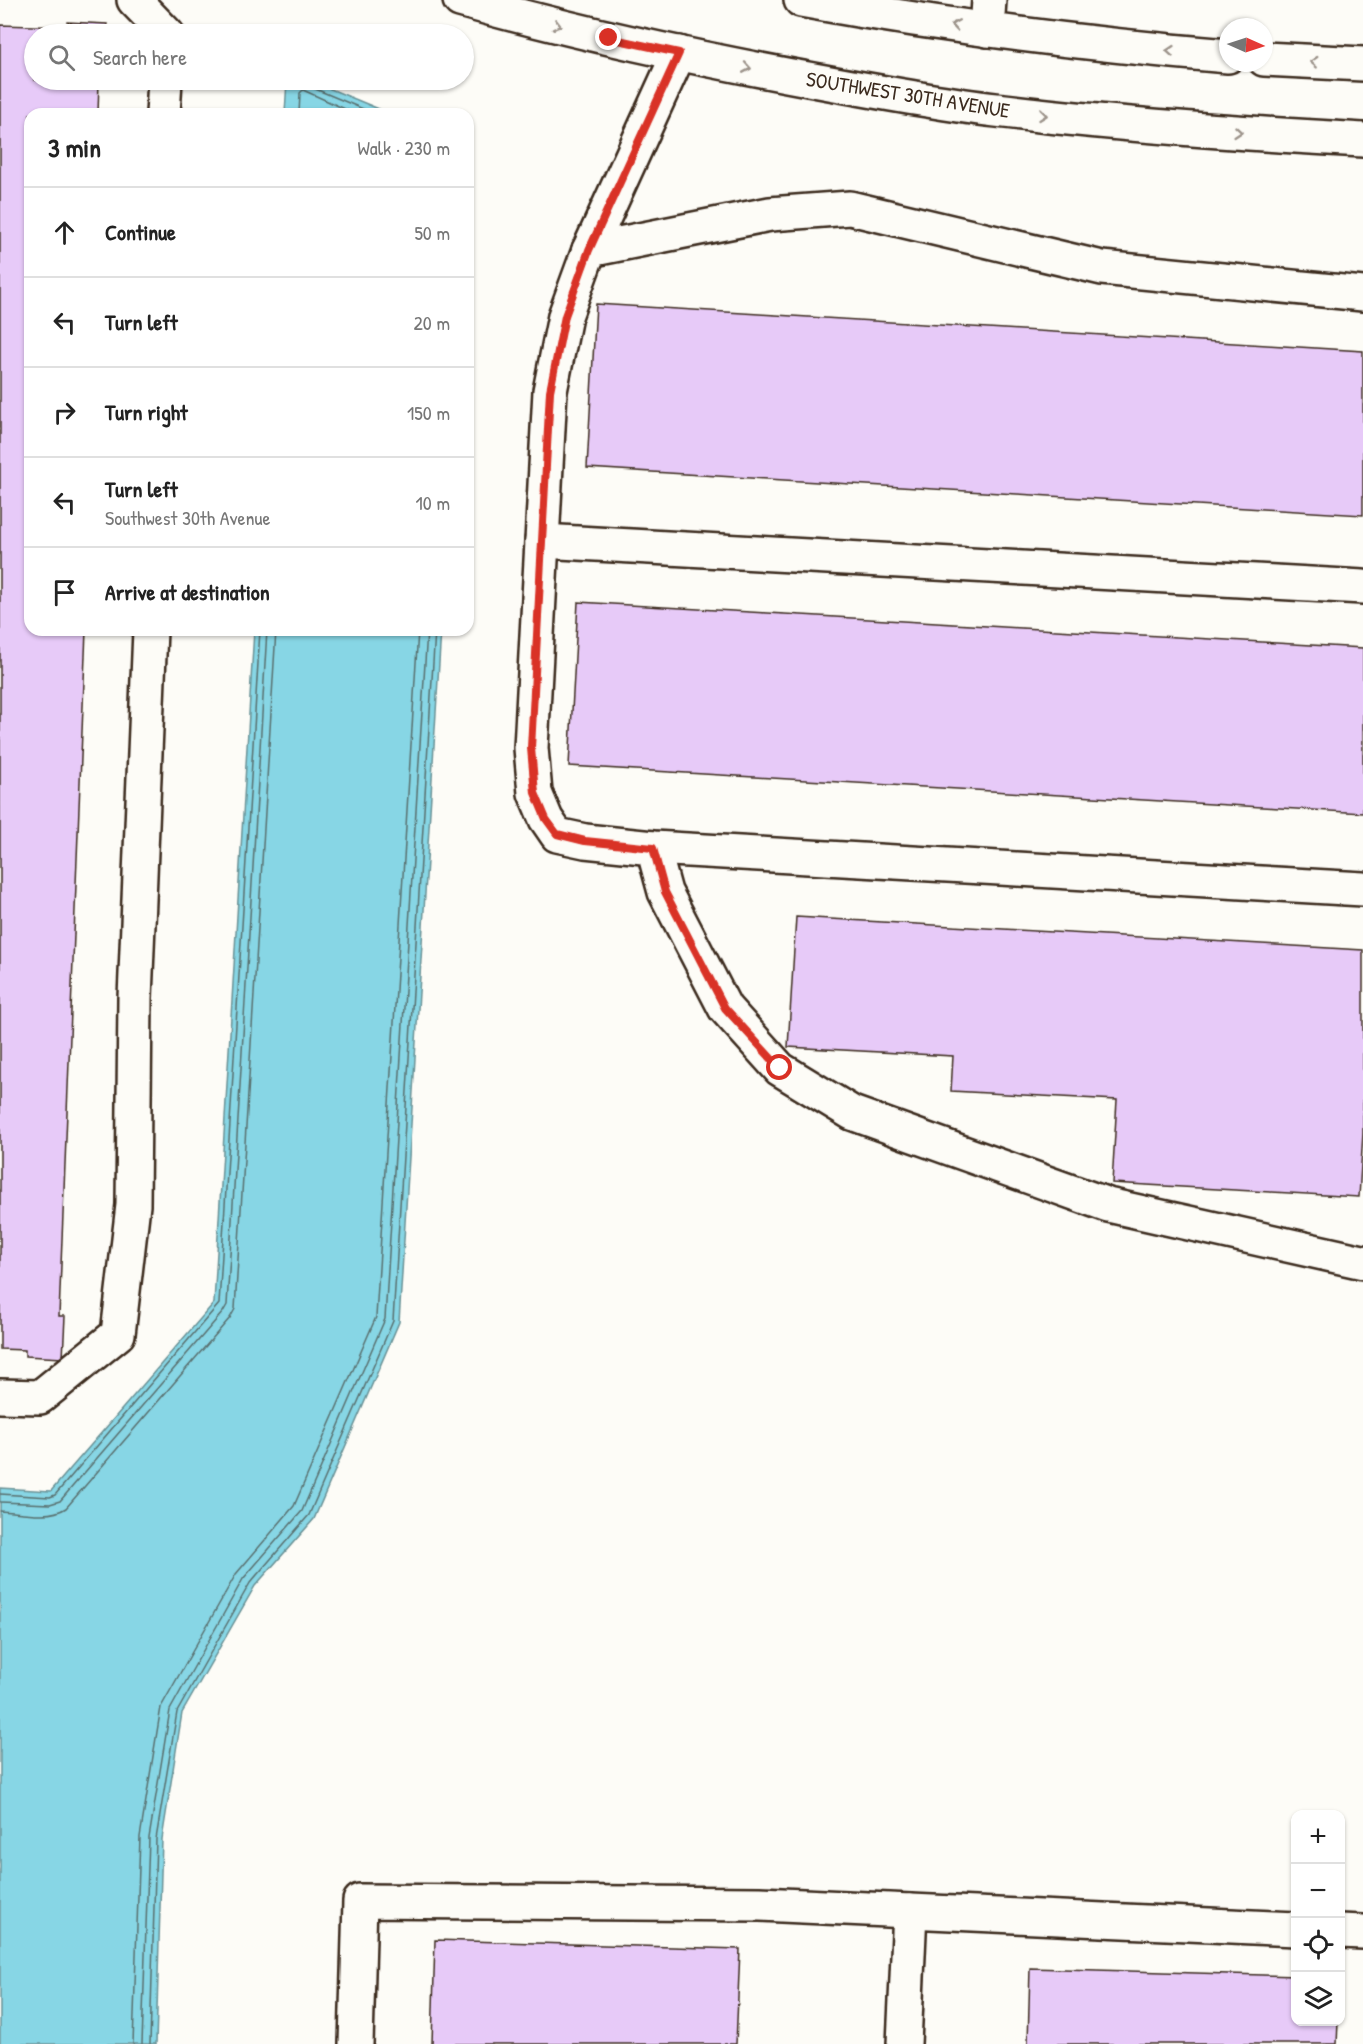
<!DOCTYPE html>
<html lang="en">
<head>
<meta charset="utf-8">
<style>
  :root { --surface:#fff; --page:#f6f6f6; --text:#222; --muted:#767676; --line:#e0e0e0 }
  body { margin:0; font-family:"Patrick Hand",sans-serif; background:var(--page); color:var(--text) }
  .controls { position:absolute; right:18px; bottom:18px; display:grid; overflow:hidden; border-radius:12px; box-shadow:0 2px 4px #0004 }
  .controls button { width:54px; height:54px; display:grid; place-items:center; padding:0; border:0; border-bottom:2px solid var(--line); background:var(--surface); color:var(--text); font:30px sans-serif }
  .compass { position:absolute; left:1219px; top:18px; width:54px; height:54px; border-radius:50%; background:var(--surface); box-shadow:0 2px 4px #0004; rotate:93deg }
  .stop { position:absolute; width:18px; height:18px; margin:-14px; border:4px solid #d93025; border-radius:50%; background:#fff }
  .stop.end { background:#d93025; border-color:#fff; box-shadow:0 2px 6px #0008 }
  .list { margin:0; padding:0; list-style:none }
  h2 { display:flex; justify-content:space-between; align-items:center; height:78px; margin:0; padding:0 24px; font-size:26px }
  h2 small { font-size:20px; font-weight:400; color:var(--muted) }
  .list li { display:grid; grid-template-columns:39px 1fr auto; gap:18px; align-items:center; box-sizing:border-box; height:90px; padding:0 24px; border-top:2px solid var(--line) }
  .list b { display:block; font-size:22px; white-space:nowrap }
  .list p { margin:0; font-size:20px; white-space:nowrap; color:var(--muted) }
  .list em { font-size:20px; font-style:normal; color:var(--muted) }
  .icon { flex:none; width:33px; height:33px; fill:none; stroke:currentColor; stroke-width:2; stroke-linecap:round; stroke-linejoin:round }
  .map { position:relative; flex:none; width:1363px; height:2044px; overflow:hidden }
  .search { position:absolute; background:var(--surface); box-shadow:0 2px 4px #0004; left:24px; top:24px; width:450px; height:66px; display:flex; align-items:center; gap:15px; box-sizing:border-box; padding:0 21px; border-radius:33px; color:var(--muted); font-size:22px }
  .panel { position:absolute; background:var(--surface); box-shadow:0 2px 4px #0004; left:24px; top:108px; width:450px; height:528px; border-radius:18px }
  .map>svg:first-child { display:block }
  .water { fill:#87d6e5; stroke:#699195; stroke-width:1.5 }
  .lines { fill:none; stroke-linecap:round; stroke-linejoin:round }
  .shore { stroke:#596f6e; stroke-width:1.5 }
  .building { fill:#e7caf8; stroke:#3b2a1e; stroke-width:1.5 }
  .minor-casing { stroke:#3b2a1e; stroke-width:38 }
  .major-casing { stroke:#3b2a1e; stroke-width:38 }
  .minor { stroke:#fdfcf7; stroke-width:33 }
  .major { stroke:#fdfcf7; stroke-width:33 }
  .oneway { stroke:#9c938a }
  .route { stroke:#d93025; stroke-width:8 }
  .labels { text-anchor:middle; stroke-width:4.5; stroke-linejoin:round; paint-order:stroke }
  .street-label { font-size:21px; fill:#3b2a1e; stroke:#fdfcf7 }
</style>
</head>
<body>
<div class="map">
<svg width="1363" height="2044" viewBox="0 0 1363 2044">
  <rect width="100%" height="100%" fill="#fdfcf7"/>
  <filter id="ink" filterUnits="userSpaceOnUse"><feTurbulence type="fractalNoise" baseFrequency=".0167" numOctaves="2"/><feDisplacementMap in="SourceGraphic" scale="12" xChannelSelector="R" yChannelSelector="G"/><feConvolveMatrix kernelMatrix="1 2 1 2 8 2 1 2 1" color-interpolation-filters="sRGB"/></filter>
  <g filter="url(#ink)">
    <!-- water -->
    <g class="water">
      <polygon points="287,80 309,80 391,114 285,114"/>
      <polygon points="254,630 441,630 399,1322 314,1519 255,1586 182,1713 162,1839 156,2044 0,2044 0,1488 51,1491 214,1303"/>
    </g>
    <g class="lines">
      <!-- shore -->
      <g class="shore">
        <polyline points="309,80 309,84 313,88 375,114"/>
        <polyline points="299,114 300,93 303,90 356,114"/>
        <polyline points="0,1494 50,1497 55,1495 219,1304 260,630"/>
        <polyline points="0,1502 50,1504 60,1501 223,1312 227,1305 267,630"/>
        <path d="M0,1511C20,1512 49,1519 66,1508L230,1318L235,1309L276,630"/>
        <polyline points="133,2044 140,1837 161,1707 236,1574 294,1506 376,1317 418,630"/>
        <polyline points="142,2044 149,1838 170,1710 243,1579 302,1511 385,1319 427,630"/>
        <polyline points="150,2044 156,1839 177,1712 250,1583 309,1515 393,1321 435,630"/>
      </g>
    </g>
    <!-- building -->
    <g class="building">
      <polygon points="67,22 107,24 106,34 34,34 34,80 99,80 98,114 30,114 30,630 86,630 59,1316 65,1316 63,1358 25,1356 25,1350 0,1349 0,25 67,27"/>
      <polygon points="596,304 1363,351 1363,515 587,468"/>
      <polygon points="578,602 1363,648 1363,813 569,766"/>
      <polygon points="796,917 1363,950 1363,1133 1359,1197 1112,1183 1117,1100 951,1091 953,1056 788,1047"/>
      <polygon points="435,1940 740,1949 736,2044 432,2044"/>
      <polygon points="1030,1968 1296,1976 1296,2022 1338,2022 1337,2044 1028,2044"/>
    </g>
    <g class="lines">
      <!-- minor casing -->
      <g class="minor-casing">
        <g id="minor">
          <polyline points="134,0 167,34"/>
          <polyline points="987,30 989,0"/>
          <polyline points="679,53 589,250 565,316 550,391 531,748 535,793 546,819 557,835 585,841 653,848 1363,889"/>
          <polyline points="163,114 165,80"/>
          <polyline points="589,250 770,214 850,208 1102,268 1363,294"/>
          <polyline points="542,541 1363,587"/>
          <polyline points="653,848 665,892 725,1008 780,1069 852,1113 1108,1205 1363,1262"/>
          <polyline points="0,1396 40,1397 118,1334 133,1205 135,998 150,630"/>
          <polyline points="1340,1931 1363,1932"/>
          <polyline points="356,2044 360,1901 760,1904 1296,1929"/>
          <polyline points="904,2044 910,1911"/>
        </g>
      </g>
      <!-- major casing -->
      <g class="major-casing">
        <g id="major">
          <path d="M460,0C578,33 698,59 819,81C878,92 937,103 996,110C1118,125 1241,133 1363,140"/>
          <path d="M801,0C943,26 1085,44 1228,56"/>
          <polyline points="1264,59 1363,64"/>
        </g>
      </g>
      <!-- minor -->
      <use href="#minor" class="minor"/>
      <!-- major -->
      <use href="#major" class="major"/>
    </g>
    <!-- one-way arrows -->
    <defs><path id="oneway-chevron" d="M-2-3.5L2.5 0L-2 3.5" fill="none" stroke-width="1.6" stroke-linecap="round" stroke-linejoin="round" transform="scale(1.5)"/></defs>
    <g class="oneway">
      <use href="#oneway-chevron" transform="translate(557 25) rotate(14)"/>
      <use href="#oneway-chevron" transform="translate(955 25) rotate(-171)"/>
      <use href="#oneway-chevron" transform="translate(1170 51) rotate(-175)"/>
      <use href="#oneway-chevron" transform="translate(1314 62) rotate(-177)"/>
      <use href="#oneway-chevron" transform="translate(747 68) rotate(10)"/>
      <use href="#oneway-chevron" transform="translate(1043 115) rotate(6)"/>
      <use href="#oneway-chevron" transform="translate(1238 132) rotate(5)"/>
    </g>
  </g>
  <g class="lines" filter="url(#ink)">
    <!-- route -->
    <polyline class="route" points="609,38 679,53 589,250 565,316 550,391 531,748 535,793 546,819 557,834 585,841 653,848 665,892 725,1008 780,1068"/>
  </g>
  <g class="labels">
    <!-- street labels -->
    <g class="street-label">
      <text transform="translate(908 95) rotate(9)" y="7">SOUTHWEST 30TH AVENUE</text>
    </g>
  </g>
</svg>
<div class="controls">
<button>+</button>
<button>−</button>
<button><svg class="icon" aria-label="locate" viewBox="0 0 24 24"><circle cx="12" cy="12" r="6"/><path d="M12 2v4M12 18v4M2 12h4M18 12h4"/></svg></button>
<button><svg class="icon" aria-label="layers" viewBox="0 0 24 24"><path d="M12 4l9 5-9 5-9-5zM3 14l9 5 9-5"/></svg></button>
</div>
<svg class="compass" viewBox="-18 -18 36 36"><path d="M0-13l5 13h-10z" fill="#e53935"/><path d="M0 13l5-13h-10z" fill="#767676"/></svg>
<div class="stop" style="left:780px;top:1068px"></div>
<div class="stop end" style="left:609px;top:38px"></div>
<div class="search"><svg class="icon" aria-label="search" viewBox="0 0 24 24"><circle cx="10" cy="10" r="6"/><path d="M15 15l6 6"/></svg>Search here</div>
<section class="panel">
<h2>3 min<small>Walk · 230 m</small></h2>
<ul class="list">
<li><svg class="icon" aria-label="ahead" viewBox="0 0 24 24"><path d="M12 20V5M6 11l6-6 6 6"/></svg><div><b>Continue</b></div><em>50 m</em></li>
<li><svg class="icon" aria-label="left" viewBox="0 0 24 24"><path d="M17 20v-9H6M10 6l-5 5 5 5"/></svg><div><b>Turn left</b></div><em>20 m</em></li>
<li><svg class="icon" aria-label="right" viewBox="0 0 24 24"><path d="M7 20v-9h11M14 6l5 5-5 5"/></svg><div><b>Turn right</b></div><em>150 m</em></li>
<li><svg class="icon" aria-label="left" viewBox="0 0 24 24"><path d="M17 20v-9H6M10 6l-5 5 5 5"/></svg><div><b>Turn left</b><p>Southwest 30th Avenue</p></div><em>10 m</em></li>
<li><svg class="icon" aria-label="arrive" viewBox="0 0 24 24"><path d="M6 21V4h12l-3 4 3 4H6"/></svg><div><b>Arrive at destination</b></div></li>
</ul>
</section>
</div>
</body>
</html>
